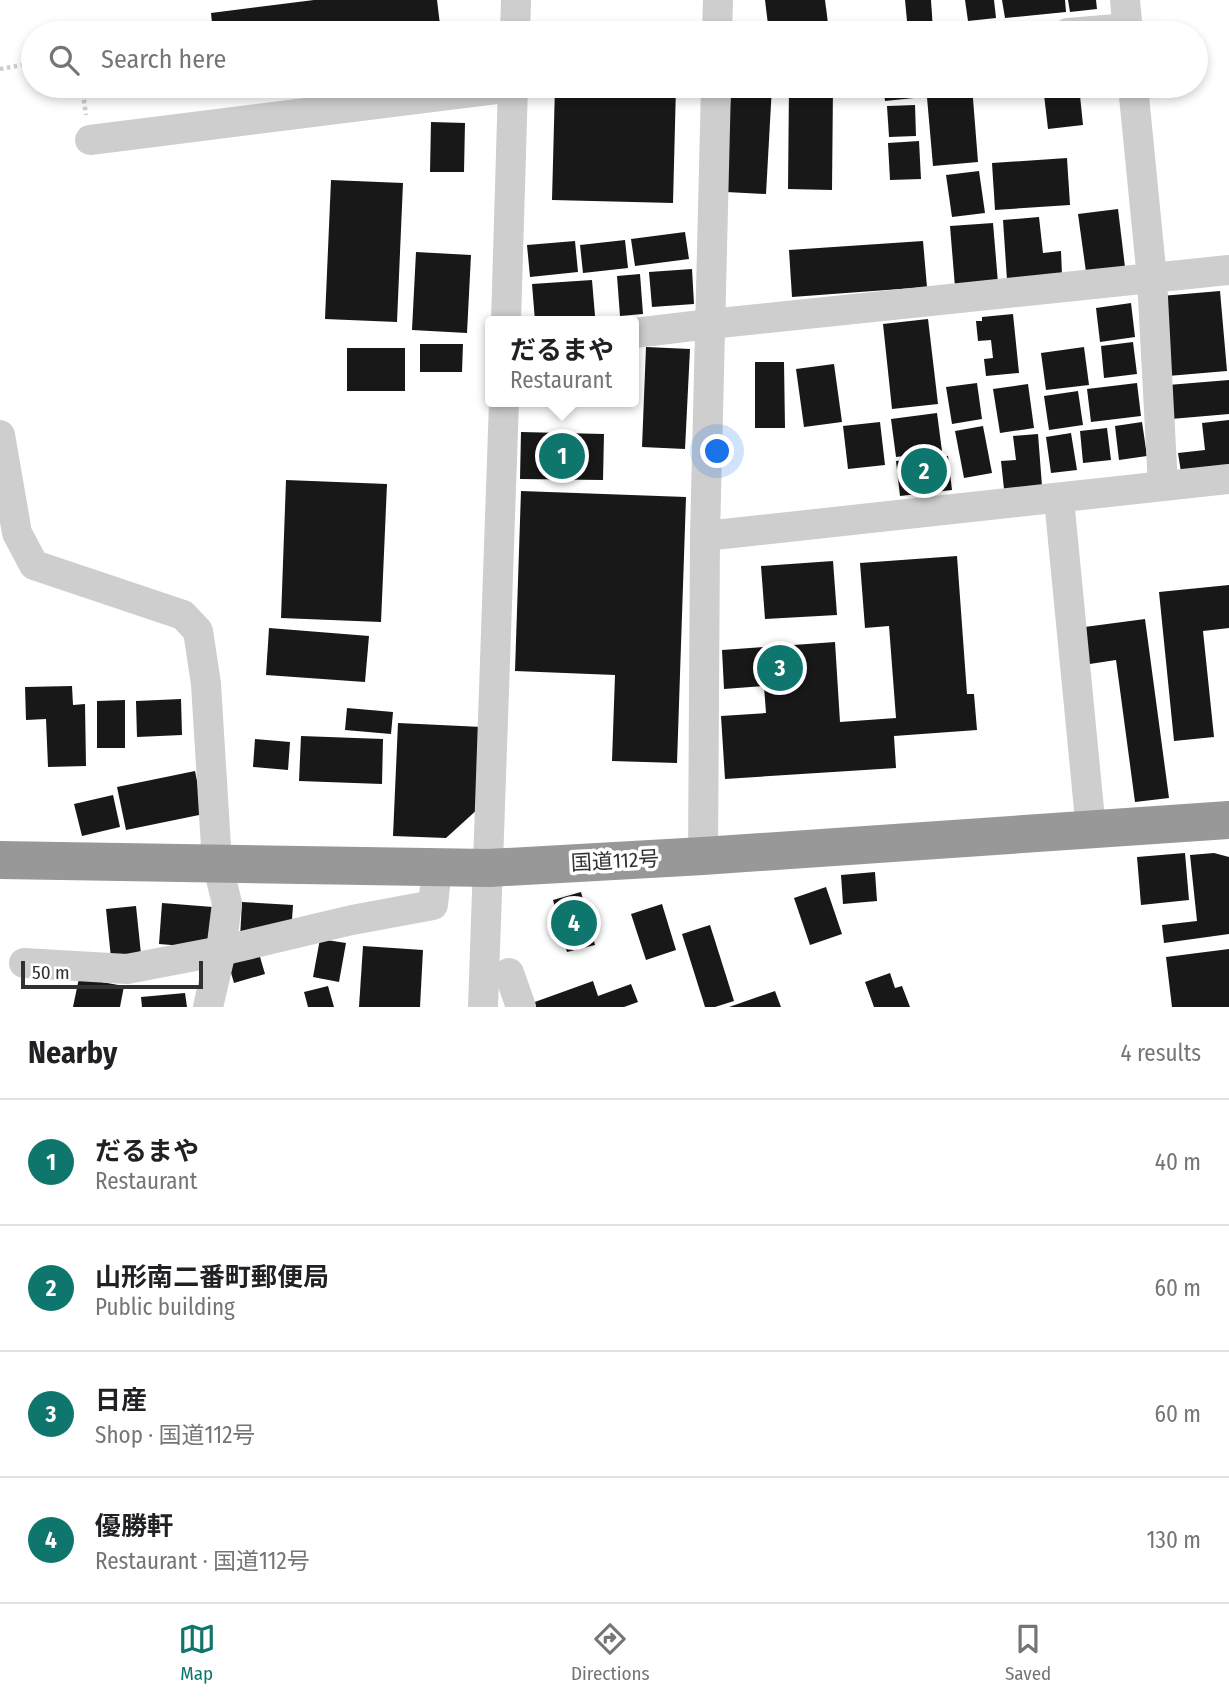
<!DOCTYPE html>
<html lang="en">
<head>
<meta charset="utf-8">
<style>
  :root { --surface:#fff; --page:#f6f6f6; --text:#202124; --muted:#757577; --line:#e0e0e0; --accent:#0f766e }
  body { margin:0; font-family:"Fira Sans Condensed","Noto Sans JP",sans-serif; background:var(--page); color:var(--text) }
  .scale { position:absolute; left:21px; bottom:18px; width:182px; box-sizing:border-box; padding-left:7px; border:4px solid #313131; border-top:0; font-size:19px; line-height:24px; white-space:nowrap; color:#313131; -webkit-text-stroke:5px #fff; paint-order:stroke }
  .you { position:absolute; left:718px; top:452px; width:24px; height:24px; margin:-18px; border:5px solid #fff; border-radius:50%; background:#1a73e8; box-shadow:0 0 0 10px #1a73e833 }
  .badge { display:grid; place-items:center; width:46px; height:46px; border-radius:50%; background:var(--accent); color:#fff; font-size:23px; font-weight:700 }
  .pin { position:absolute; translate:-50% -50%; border:4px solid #fff; box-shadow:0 2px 7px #0006 }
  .popup { position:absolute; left:485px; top:316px; width:154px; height:91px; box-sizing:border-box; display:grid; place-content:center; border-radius:7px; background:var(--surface); filter:drop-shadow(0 2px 5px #0005); font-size:23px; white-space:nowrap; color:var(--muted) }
  .popup b { font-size:26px; color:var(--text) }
  .popup::after { content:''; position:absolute; left:50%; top:100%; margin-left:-14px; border:14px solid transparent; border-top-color:var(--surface) }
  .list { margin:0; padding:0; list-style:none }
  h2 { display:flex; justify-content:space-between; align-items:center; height:91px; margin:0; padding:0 28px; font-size:30px }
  h2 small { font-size:23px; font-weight:400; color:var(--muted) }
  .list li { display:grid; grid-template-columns:46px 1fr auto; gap:21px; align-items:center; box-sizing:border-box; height:126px; padding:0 28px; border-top:2px solid var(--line) }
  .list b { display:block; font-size:26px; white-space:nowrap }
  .list p { margin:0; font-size:23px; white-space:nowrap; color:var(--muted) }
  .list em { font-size:23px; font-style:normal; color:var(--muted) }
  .icon { flex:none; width:38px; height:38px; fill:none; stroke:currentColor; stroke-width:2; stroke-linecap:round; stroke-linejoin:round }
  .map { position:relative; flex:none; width:1229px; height:1007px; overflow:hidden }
  .search { position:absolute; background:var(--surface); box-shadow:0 4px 10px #0003; left:21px; right:21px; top:21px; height:77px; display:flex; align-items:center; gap:18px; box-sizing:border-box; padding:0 24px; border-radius:38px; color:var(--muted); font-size:26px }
  .sheet { height:595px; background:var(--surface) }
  nav { display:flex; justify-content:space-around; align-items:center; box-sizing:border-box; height:98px; border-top:2px solid var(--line); background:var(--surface); font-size:19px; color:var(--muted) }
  nav a { display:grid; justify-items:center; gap:4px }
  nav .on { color:var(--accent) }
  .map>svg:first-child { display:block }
  .building { fill:#181818 }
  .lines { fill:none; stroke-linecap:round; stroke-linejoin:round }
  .path { stroke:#cecece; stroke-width:4.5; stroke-dasharray:3.5 3.5; stroke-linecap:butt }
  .minor { stroke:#cecece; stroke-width:30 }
  .highway { stroke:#989898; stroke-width:38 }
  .labels { text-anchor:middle; stroke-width:7; stroke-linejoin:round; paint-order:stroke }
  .street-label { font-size:21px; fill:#313131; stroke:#fff }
</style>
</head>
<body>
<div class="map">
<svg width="1229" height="1007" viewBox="0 0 1229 1007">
  <rect width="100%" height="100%" fill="#fff"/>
  <!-- building -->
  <g class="building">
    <polygon points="314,0 437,0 441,33 213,33 211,13"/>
    <polygon points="765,0 825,0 829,31 812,33 769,33"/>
    <polygon points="905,0 931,0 933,30 908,32"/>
    <polygon points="965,0 994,0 996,18 968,21"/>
    <polygon points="1002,0 1065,0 1066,12 1005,18"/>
    <polygon points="1068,0 1096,0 1097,9 1070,12"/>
    <polygon points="555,86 676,86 673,203 552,200"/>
    <polygon points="731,86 772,86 766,194 726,192"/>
    <polygon points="789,86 833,86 832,190 788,189"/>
    <polygon points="883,86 914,86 914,98 885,101"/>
    <polygon points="926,86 972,86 978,162 933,166"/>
    <polygon points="1043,86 1079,86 1083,125 1048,129"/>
    <polygon points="1086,86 1107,86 1108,94 1087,96"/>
    <polygon points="915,105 916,136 889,137 887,106"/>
    <polygon points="431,122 465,123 464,172 430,172"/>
    <polygon points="919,141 921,179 890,180 888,143"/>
    <polygon points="1067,158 1070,205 995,210 992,163"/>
    <polygon points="979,171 985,213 952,217 946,175"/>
    <polygon points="331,180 403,183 397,322 325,319"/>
    <polygon points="1118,209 1125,267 1086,272 1078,214"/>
    <polygon points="1039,217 1043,253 1061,251 1062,275 1007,280 1003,220"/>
    <polygon points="993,223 998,283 955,287 950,226"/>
    <polygon points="685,232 689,259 635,266 631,239"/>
    <polygon points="625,240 628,268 583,273 580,245"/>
    <polygon points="575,241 578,272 530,277 527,245"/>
    <polygon points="923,241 927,287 792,297 789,250"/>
    <polygon points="416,252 471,255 467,333 412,330"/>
    <polygon points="692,269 694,304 652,307 649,272"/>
    <polygon points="640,274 643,314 620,316 617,276"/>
    <polygon points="592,280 595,316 535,321 532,284"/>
    <polygon points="1220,291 1227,371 1168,376 1161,296"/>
    <polygon points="1131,303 1135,337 1100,342 1096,308"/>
    <polygon points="1013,314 1019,373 986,376 984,359 993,358 991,340 978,341 976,321 982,321 982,317"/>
    <polygon points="928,319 938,404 892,409 883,324"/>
    <polygon points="1133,342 1137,374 1104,378 1101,346"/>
    <polygon points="420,344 463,344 462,372 420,372"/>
    <polygon points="646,347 690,349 685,449 642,447"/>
    <polygon points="1084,347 1089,385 1046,390 1041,353"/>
    <rect x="347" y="348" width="58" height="43"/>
    <polygon points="755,362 784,362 785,428 755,428"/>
    <polygon points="834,364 842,422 804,427 796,369"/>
    <polygon points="1229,380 1229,414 1171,419 1168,385"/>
    <polygon points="977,383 982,419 952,424 946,387"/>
    <polygon points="1137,383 1141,416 1091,422 1087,389"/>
    <polygon points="1028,384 1034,428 1000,433 993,389"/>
    <polygon points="1078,391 1083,425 1049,430 1044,396"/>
    <polygon points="937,413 942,451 896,457 891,419"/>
    <polygon points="1229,420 1229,466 1181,472 1178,453 1205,450 1202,423"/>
    <polygon points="880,422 885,465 848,469 843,426"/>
    <polygon points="1142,422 1147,456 1119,460 1115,426"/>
    <polygon points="983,426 992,473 964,478 955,431"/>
    <polygon points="1107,428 1111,460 1083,463 1080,431"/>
    <polygon points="521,432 604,434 603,480 520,479"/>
    <polygon points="1071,433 1077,470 1051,473 1046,437"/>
    <polygon points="1038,434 1042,486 1004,489 1001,461 1016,460 1013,436"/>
    <polygon points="948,456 952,490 900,496 896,461"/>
    <polygon points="286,480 387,484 381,622 281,618"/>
    <polygon points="521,491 686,497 677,763 612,761 615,675 515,671"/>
    <polygon points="957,556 967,694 974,694 977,730 894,736 896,768 725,779 721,716 766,713 764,686 724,689 722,650 835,642 840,722 896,718 889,626 865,628 860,563"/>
    <polygon points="833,561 837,615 765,619 761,566"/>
    <polygon points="1229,585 1229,628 1203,631 1214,737 1174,741 1159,592"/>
    <polygon points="1145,619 1169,798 1135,802 1116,660 1083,665 1077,628"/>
    <polygon points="269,628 369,636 365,682 266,675"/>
    <polygon points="72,686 73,705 85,704 86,766 48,767 46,719 26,720 25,687"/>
    <polygon points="181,699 182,735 137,737 136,701"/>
    <polygon points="125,700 125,748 97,748 97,701"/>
    <polygon points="347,708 393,712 391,734 345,730"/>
    <polygon points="398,723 482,727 479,808 446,838 393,836"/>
    <polygon points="301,736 383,739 382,784 299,781"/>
    <polygon points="255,739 290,742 288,770 253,767"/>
    <polygon points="195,771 204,814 126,830 117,787"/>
    <polygon points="113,795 120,827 82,836 74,804"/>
    <polygon points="1185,853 1189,900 1141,905 1137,857"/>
    <polygon points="1214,853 1229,857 1229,934 1164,943 1162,925 1197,921 1190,855"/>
    <polygon points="875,872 877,901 843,904 841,875"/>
    <polygon points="826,887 842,934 810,945 794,898"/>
    <polygon points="581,892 595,945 567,952 553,900"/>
    <polygon points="242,902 293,905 292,920 240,938"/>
    <polygon points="162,903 213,907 209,948 159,944"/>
    <polygon points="662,904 676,950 646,960 631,914"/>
    <polygon points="136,906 141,954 111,958 106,909"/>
    <polygon points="710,925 734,1001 715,1007 705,1007 682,934"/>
    <polygon points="320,939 346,943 339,982 313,977"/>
    <polygon points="363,946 423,950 420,1007 359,1007"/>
    <polygon points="1229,949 1229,1007 1172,1007 1166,957"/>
    <polygon points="258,950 265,974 234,983 227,959"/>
    <polygon points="890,973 895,988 902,986 910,1007 874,1007 865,982"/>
    <polygon points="79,978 124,986 120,1007 73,1007"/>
    <polygon points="593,981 598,996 631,984 638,1002 624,1007 533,1007 532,1003"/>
    <polygon points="328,986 334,1007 308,1007 304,992"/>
    <polygon points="775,991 781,1007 729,1007"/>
    <polygon points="185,993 187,1007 142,1007 141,997"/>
  </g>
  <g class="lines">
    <!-- path -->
    <g class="path">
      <polyline points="0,69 33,63"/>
      <polyline points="82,86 86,115"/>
    </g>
    <!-- minor -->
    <g class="minor">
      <polyline points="1125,0 1128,33"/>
      <polyline points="515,33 516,0"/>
      <polyline points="717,33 718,0"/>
      <polyline points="1068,33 1128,28"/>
      <polyline points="1133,86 1152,279 1163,486"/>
      <polyline points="90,140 513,87"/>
      <polyline points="506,321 513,86"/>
      <polyline points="634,333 710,324 1229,270"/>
      <polyline points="0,435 17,533 34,565 183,615 198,631 206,684 217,863 227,903 221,951 208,1007"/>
      <polyline points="1059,499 1091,830"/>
      <polyline points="705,536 1229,479"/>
      <polyline points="703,856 705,536 716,86"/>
      <polyline points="24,963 127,969 221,951 352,920 433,905 437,867"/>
      <polyline points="509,973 521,1007"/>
      <polyline points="483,1007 504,402"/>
    </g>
    <!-- highway -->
    <polyline class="highway" points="0,860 489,868 703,856 1229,820"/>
  </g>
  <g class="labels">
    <!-- street labels -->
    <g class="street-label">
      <text transform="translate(615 861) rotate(-3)" y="7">国道112号</text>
    </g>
  </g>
</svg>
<div class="scale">50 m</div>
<div class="you"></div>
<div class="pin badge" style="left:562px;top:456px">1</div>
<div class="popup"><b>だるまや</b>Restaurant</div>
<div class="pin badge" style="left:924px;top:471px">2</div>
<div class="pin badge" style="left:780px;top:668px">3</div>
<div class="pin badge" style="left:574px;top:923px">4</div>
<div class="search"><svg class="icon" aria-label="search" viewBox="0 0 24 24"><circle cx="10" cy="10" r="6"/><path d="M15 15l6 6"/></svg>Search here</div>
</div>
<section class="sheet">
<h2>Nearby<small>4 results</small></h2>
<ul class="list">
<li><span class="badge">1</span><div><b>だるまや</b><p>Restaurant</p></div><em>40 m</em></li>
<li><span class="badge">2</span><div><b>山形南二番町郵便局</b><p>Public building</p></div><em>60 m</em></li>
<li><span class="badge">3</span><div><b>日産</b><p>Shop · 国道112号</p></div><em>60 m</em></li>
<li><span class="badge">4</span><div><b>優勝軒</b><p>Restaurant · 国道112号</p></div><em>130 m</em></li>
</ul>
</section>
<nav>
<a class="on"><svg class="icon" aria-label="map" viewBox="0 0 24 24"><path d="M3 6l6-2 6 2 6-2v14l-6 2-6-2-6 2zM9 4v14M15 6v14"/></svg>Map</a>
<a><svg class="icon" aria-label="directions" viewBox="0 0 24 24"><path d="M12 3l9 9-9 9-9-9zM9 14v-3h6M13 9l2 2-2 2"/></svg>Directions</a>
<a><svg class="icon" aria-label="saved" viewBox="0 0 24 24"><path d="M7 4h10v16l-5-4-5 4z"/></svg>Saved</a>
</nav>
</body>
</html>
